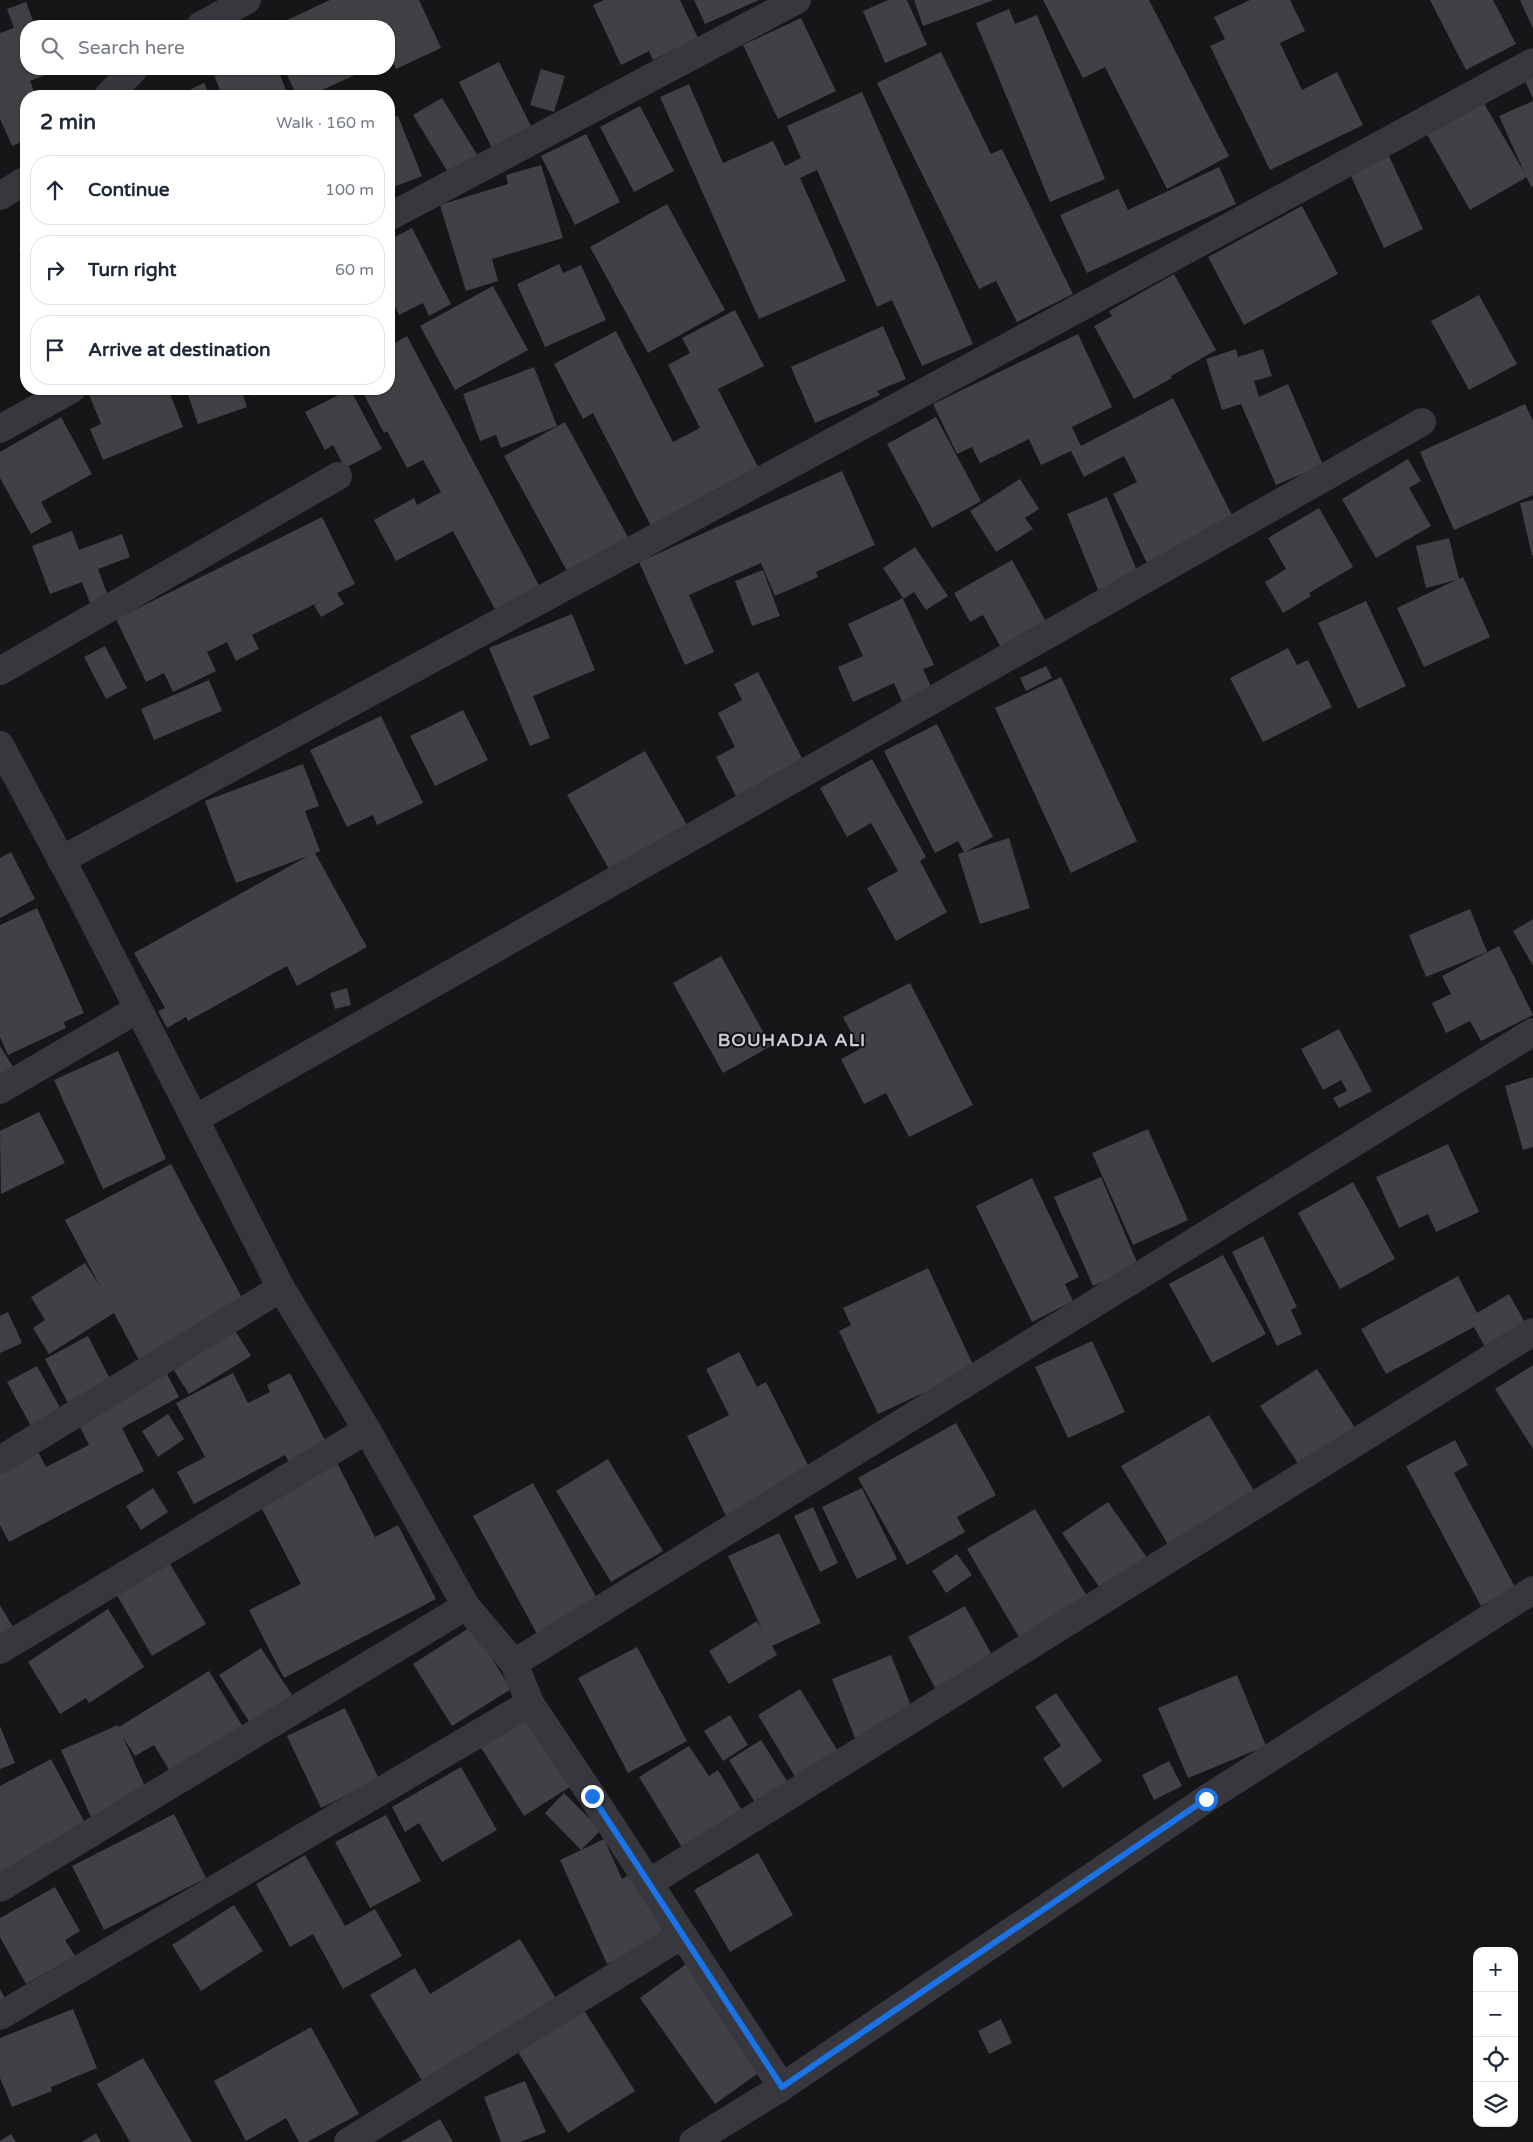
<!DOCTYPE html>
<html lang="en">
<head>
<meta charset="utf-8">
<style>
  :root { --surface:#fff; --page:#f2f2f3; --text:#1f2937; --muted:#747a83; --line:#e0e1e3 }
  body { margin:0; font-family:"Varela Round",sans-serif; background:var(--page); color:var(--text) }
  .controls { position:absolute; right:15px; bottom:15px; display:grid; overflow:hidden; border-radius:10px; box-shadow:0 1px 4px #0004 }
  .controls button { width:45px; height:45px; display:grid; place-items:center; padding:0; border:0; border-bottom:1px solid var(--line); background:var(--surface); color:var(--text); font:25px sans-serif }
  .stop { position:absolute; width:15px; height:15px; margin:-11px; border:4px solid #1a73e8; border-radius:50%; background:#fff }
  .stop.end { background:#1a73e8; border-color:#fff; box-shadow:0 1px 5px #0008 }
  .list { margin:0; padding:0; list-style:none }
  h2 { display:flex; justify-content:space-between; align-items:center; height:65px; margin:0; padding:0 20px; font-size:21px }
  h2 small { font-size:16px; font-weight:400; color:var(--muted) }
  .list li { display:grid; grid-template-columns:32px 1fr auto; gap:15px; align-items:center; box-sizing:border-box; height:70px; margin:0 10px 10px; padding:0 10px; border:1px solid var(--line); border-radius:20px }
  .list b { display:block; font-size:19px; white-space:nowrap }
  .list em { font-size:16px; font-style:normal; color:var(--muted) }
  .icon { flex:none; width:28px; height:28px; fill:none; stroke:currentColor; stroke-width:2; stroke-linecap:round; stroke-linejoin:round }
  .map { position:relative; flex:none; width:1533px; height:2142px; overflow:hidden }
  .search { position:absolute; background:var(--surface); box-shadow:0 1px 4px #0004; left:20px; top:20px; width:375px; height:55px; display:flex; align-items:center; gap:12px; box-sizing:border-box; padding:0 18px; border-radius:20px; color:var(--muted); font-size:19px }
  .panel { position:absolute; background:var(--surface); box-shadow:0 1px 4px #0004; left:20px; top:90px; width:375px; height:305px; border-radius:20px }
  .map>svg:first-child { display:block }
  .building { fill:#404145 }
  .lines { fill:none; stroke-linecap:round; stroke-linejoin:round }
  .minor { stroke:#37383d; stroke-width:28 }
  .tertiary { stroke:#37383d; stroke-width:28 }
  .route { stroke:#1a73e8; stroke-width:6 }
  .labels { text-anchor:middle; stroke-width:4; stroke-linejoin:round; paint-order:stroke }
  .district-label { font-size:18px; font-weight:bold; letter-spacing:1px; fill:#c9ccd4; stroke:#111113 }
</style>
</head>
<body>
<div class="map">
<svg width="1533" height="2142" viewBox="0 0 1533 2142">
  <rect width="100%" height="100%" fill="#161618"/>
  <!-- building -->
  <g class="building">
    <polygon points="330,0 419,0 441,48 396,69 391,58 389,59 389,26 274,26"/>
    <polygon points="604,0 680,0 698,38 653,60 649,51 621,65 593,5"/>
    <polygon points="694,0 759,0 705,24"/>
    <polygon points="888,0 907,0 927,45 885,63 863,11"/>
    <polygon points="914,0 994,0 923,26"/>
    <polygon points="1043,0 1149,0 1229,156 1167,189 1105,67 1083,78"/>
    <polygon points="1250,0 1290,0 1305,31 1280,43 1302,90 1337,72 1363,125 1270,170 1210,46 1225,39 1214,17"/>
    <polygon points="1430,0 1493,0 1516,44 1466,70"/>
    <polygon points="1520,0 1533,0 1533,29"/>
    <polygon points="26,2 35,26 26,26 26,69 52,69 53,72 30,81 36,96 26,96 26,140 12,146 0,119 0,33 14,28 7,9"/>
    <polygon points="1009,9 1015,24 1037,15 1105,179 1050,202 976,23"/>
    <polygon points="801,18 836,91 778,119 743,45"/>
    <polygon points="941,52 991,154 1002,149 1073,294 1017,322 996,281 979,289 877,83"/>
    <polygon points="499,62 533,130 493,150 459,82"/>
    <polygon points="212,69 278,69 288,96 222,96"/>
    <polygon points="284,69 368,69 309,96 297,96"/>
    <polygon points="541,69 565,76 554,112 530,105"/>
    <polygon points="1533,69 1533,99 1522,74"/>
    <polygon points="204,83 210,96 177,96"/>
    <polygon points="689,84 723,163 773,141 785,166 801,158 787,126 862,92 973,344 922,366 892,300 877,307 817,170 800,178 846,281 759,319 660,97"/>
    <polygon points="442,98 478,156 449,174 413,115"/>
    <polygon points="1482,100 1527,177 1470,210 1426,133"/>
    <polygon points="1533,101 1533,186 1531,187 1499,116"/>
    <polygon points="640,106 674,171 634,192 600,127"/>
    <polygon points="398,116 422,176 391,188 389,182 389,119"/>
    <polygon points="586,134 620,202 575,225 541,156"/>
    <polygon points="1389,156 1423,229 1384,248 1350,174"/>
    <polygon points="541,165 563,238 492,259 498,281 466,291 440,205 508,184 506,175"/>
    <polygon points="1219,167 1236,204 1087,273 1060,215 1118,189 1128,210"/>
    <polygon points="389,189 394,203 389,205"/>
    <polygon points="667,204 725,310 648,353 590,247"/>
    <polygon points="1302,206 1338,274 1244,325 1208,257"/>
    <polygon points="412,228 451,304 429,316 423,303 399,315 389,294 389,240"/>
    <polygon points="26,245 26,264 19,249"/>
    <polygon points="559,264 563,273 581,265 606,320 545,347 517,284"/>
    <polygon points="1174,274 1216,350 1171,376 1172,378 1134,399 1094,326 1112,316 1109,311"/>
    <polygon points="493,286 528,350 455,390 420,326"/>
    <polygon points="1479,295 1517,364 1469,390 1431,321"/>
    <polygon points="735,310 764,366 718,389 758,467 711,492 713,496 652,528 593,413 583,419 554,364 616,331 673,442 700,428 668,365 690,353 682,338"/>
    <polygon points="883,326 906,379 877,391 880,395 815,423 791,367"/>
    <polygon points="1078,334 1112,407 1072,427 1081,446 1173,398 1234,519 1147,563 1113,494 1137,482 1124,456 1084,477 1071,451 1041,465 1029,439 980,463 972,447 957,454 933,404"/>
    <polygon points="407,336 541,589 497,613 453,531 396,561 374,520 414,498 417,505 441,492 423,460 407,468 387,431 384,433 361,389 389,389 389,346"/>
    <polygon points="1236,349 1238,357 1263,349 1272,376 1254,381 1259,397 1288,384 1323,465 1276,485 1241,404 1222,410 1206,359"/>
    <polygon points="534,367 557,426 501,448 496,435 480,441 463,394"/>
    <polygon points="96,389 168,389 183,427 103,460 90,429 101,424 88,392"/>
    <polygon points="186,389 241,389 247,407 198,424"/>
    <polygon points="250,389 269,389 254,396"/>
    <polygon points="350,389 382,449 345,468 333,445 325,450 305,412"/>
    <polygon points="1525,404 1533,421 1533,495 1454,530 1420,452"/>
    <polygon points="61,417 92,474 41,502 52,522 31,534 0,478 0,452"/>
    <polygon points="936,417 981,501 932,528 887,444"/>
    <polygon points="565,422 629,539 568,573 504,456"/>
    <polygon points="1408,459 1421,481 1409,488 1431,526 1376,558 1342,499"/>
    <polygon points="842,471 875,545 816,572 818,577 775,596 761,563 689,595 714,652 685,665 639,562"/>
    <polygon points="1020,479 1039,509 1025,518 1033,529 996,552 970,511"/>
    <polygon points="1107,497 1139,576 1099,592 1067,514"/>
    <polygon points="1533,500 1533,555 1532,556 1520,503"/>
    <polygon points="1319,508 1353,567 1309,593 1311,596 1283,613 1265,582 1286,569 1268,538"/>
    <polygon points="322,517 355,584 337,593 344,604 321,617 314,605 323,600 252,635 259,649 236,661 227,642 207,652 216,671 173,692 164,673 146,682 116,619"/>
    <polygon points="72,531 79,550 122,534 130,557 98,569 108,596 90,603 82,582 50,594 32,546"/>
    <polygon points="1449,538 1459,579 1463,577 1490,637 1424,667 1397,608 1456,580 1426,588 1416,546"/>
    <polygon points="915,547 948,596 926,610 914,592 903,599 934,665 923,669 934,693 904,706 894,683 853,702 838,667 863,656 848,624 903,598 883,568"/>
    <polygon points="1012,560 1049,627 1004,653 983,615 970,622 954,593"/>
    <polygon points="763,570 780,616 752,626 735,581"/>
    <polygon points="1366,601 1406,686 1358,709 1318,623"/>
    <polygon points="572,614 595,670 533,696 550,738 530,746 489,648"/>
    <polygon points="105,646 127,688 106,699 84,657"/>
    <polygon points="1288,648 1297,665 1308,660 1332,707 1263,742 1230,678"/>
    <polygon points="1046,666 1052,678 1026,691 1020,678"/>
    <polygon points="758,672 803,760 736,796 716,757 735,747 718,713 742,700 734,684"/>
    <polygon points="1061,677 1137,841 1071,873 995,708"/>
    <polygon points="209,680 222,711 154,740 141,709"/>
    <polygon points="463,710 488,760 435,786 410,736"/>
    <polygon points="381,716 423,803 377,825 373,815 347,827 310,750"/>
    <polygon points="937,724 993,837 965,852 1009,838 1030,908 980,924 958,854 964,852 958,841 935,853 884,751"/>
    <polygon points="645,751 687,825 609,869 567,795"/>
    <polygon points="872,759 926,857 920,861 947,912 896,941 867,888 898,871 871,823 847,837 820,788"/>
    <polygon points="303,764 319,806 305,811 320,851 315,853 367,947 297,986 287,966 188,1021 186,1017 167,1028 158,1011 165,1008 134,953 308,856 236,883 205,801"/>
    <polygon points="11,852 35,899 0,918 0,858"/>
    <polygon points="37,908 84,1013 64,1022 66,1028 8,1055 0,1037 0,925"/>
    <polygon points="1470,909 1487,952 1426,977 1409,935"/>
    <polygon points="1533,919 1533,966 1513,931"/>
    <polygon points="1499,946 1533,1015 1481,1041 1470,1021 1446,1033 1432,1003 1451,994 1442,976"/>
    <polygon points="721,956 771,1046 723,1073 673,983"/>
    <polygon points="910,983 973,1105 909,1137 886,1093 864,1104 841,1059 860,1049 843,1017"/>
    <polygon points="347,988 351,1005 335,1009 330,993"/>
    <polygon points="1339,1029 1372,1091 1339,1108 1333,1098 1347,1091 1341,1080 1323,1090 1301,1049"/>
    <polygon points="0,1046 17,1073 0,1084"/>
    <polygon points="118,1051 166,1159 103,1189 54,1080"/>
    <polygon points="1533,1077 1533,1147 1523,1150 1505,1086"/>
    <polygon points="39,1112 65,1163 1,1194 0,1131"/>
    <polygon points="1148,1129 1188,1220 1133,1245 1092,1153"/>
    <polygon points="1448,1144 1479,1212 1436,1232 1428,1214 1399,1228 1376,1177"/>
    <polygon points="171,1164 247,1307 141,1364 114,1313 49,1354 33,1328 45,1320 31,1297 85,1263 100,1286 65,1220"/>
    <polygon points="1101,1177 1139,1267 1093,1286 1054,1197"/>
    <polygon points="1032,1178 1079,1277 1065,1284 1073,1301 1032,1322 976,1206"/>
    <polygon points="1353,1182 1395,1259 1340,1289 1298,1213"/>
    <polygon points="1263,1236 1297,1307 1291,1310 1302,1334 1277,1346 1232,1252"/>
    <polygon points="1223,1255 1266,1334 1212,1363 1169,1284"/>
    <polygon points="928,1268 975,1369 878,1414 839,1331 851,1325 843,1308"/>
    <polygon points="1458,1276 1477,1313 1509,1294 1529,1330 1489,1354 1474,1327 1386,1374 1361,1329"/>
    <polygon points="8,1312 22,1343 0,1353 0,1316"/>
    <polygon points="229,1321 251,1356 189,1394 167,1359"/>
    <polygon points="88,1336 112,1383 69,1405 45,1359"/>
    <polygon points="1092,1341 1125,1412 1068,1438 1035,1367"/>
    <polygon points="739,1352 757,1387 766,1382 812,1473 726,1516 687,1436 729,1415 706,1369"/>
    <polygon points="1533,1365 1533,1449 1495,1389"/>
    <polygon points="37,1366 62,1411 32,1428 7,1382"/>
    <polygon points="164,1368 179,1397 122,1428 144,1471 9,1542 0,1525 0,1468 36,1448 46,1467 89,1445 74,1415"/>
    <polygon points="1317,1369 1357,1431 1301,1468 1260,1406"/>
    <polygon points="233,1373 248,1403 270,1392 267,1385 290,1373 329,1448 292,1468 285,1455 194,1504 177,1472 205,1457 176,1403"/>
    <polygon points="168,1414 184,1439 158,1457 142,1431"/>
    <polygon points="1209,1415 1257,1496 1170,1548 1121,1466"/>
    <polygon points="956,1423 996,1495 957,1517 965,1532 907,1565 858,1478"/>
    <polygon points="1455,1440 1468,1465 1454,1473 1515,1587 1481,1606 1406,1466"/>
    <polygon points="608,1459 663,1551 611,1582 556,1491"/>
    <polygon points="336,1461 375,1537 398,1525 436,1599 284,1678 249,1610 301,1584 258,1501"/>
    <polygon points="533,1483 599,1602 538,1636 473,1516"/>
    <polygon points="153,1488 168,1512 141,1530 126,1506"/>
    <polygon points="862,1488 897,1559 857,1579 822,1507"/>
    <polygon points="1108,1502 1148,1559 1102,1591 1062,1533"/>
    <polygon points="813,1507 838,1563 820,1572 794,1516"/>
    <polygon points="1035,1509 1088,1598 1020,1639 967,1549"/>
    <polygon points="779,1533 821,1623 772,1646 777,1655 729,1684 709,1651 757,1621 762,1629 728,1556"/>
    <polygon points="957,1554 972,1575 946,1593 932,1571"/>
    <polygon points="167,1559 206,1624 152,1656 114,1590"/>
    <polygon points="0,1605 16,1632 0,1642"/>
    <polygon points="965,1606 993,1657 935,1688 908,1637"/>
    <polygon points="108,1609 144,1667 89,1703 86,1698 60,1714 28,1662"/>
    <polygon points="472,1626 511,1689 452,1726 413,1664"/>
    <polygon points="637,1647 687,1741 628,1773 578,1678"/>
    <polygon points="261,1648 292,1695 250,1723 219,1675"/>
    <polygon points="891,1655 914,1714 855,1738 832,1679"/>
    <polygon points="209,1671 243,1727 171,1773 154,1745 135,1756 123,1737 147,1791 91,1817 61,1750 118,1725 119,1727"/>
    <polygon points="1237,1675 1266,1746 1188,1778 1158,1708"/>
    <polygon points="800,1689 842,1758 800,1785 758,1715"/>
    <polygon points="1056,1693 1102,1761 1063,1788 1043,1758 1061,1746 1035,1707"/>
    <polygon points="345,1708 379,1779 321,1808 287,1736"/>
    <polygon points="532,1713 576,1783 524,1816 480,1746"/>
    <polygon points="730,1715 748,1745 723,1761 704,1731"/>
    <polygon points="0,1726 15,1763 0,1769"/>
    <polygon points="761,1740 792,1789 759,1809 729,1760"/>
    <polygon points="689,1746 709,1776 718,1770 743,1812 683,1849 639,1777"/>
    <polygon points="51,1759 85,1823 0,1877 0,1786"/>
    <polygon points="1169,1761 1182,1786 1154,1800 1142,1775"/>
    <polygon points="461,1767 497,1830 442,1862 419,1823 405,1832 392,1807"/>
    <polygon points="564,1793 601,1830 581,1850 604,1839 622,1879 635,1872 666,1937 607,1964 560,1860 581,1850 545,1813"/>
    <polygon points="174,1814 206,1878 104,1930 72,1866"/>
    <polygon points="386,1815 421,1881 370,1908 335,1842"/>
    <polygon points="758,1853 793,1915 730,1952 694,1890"/>
    <polygon points="305,1855 345,1926 375,1909 402,1956 343,1989 313,1934 290,1947 256,1884"/>
    <polygon points="55,1887 80,1931 65,1940 75,1956 26,1984 0,1937 0,1918"/>
    <polygon points="234,1905 263,1951 201,1991 172,1945"/>
    <polygon points="520,1939 557,2000 424,2084 370,1995 415,1968 430,1994"/>
    <polygon points="689,1962 764,2069 715,2104 640,1998"/>
    <polygon points="0,1989 6,2000 0,2003"/>
    <polygon points="582,2007 635,2091 568,2133 516,2049"/>
    <polygon points="73,2009 97,2068 51,2087 52,2091 12,2107 0,2078 0,2038"/>
    <polygon points="1001,2019 1012,2043 989,2054 978,2031"/>
    <polygon points="311,2027 359,2114 307,2142 299,2142 286,2118 246,2141 214,2081"/>
    <polygon points="143,2058 192,2142 130,2142 97,2084"/>
    <polygon points="525,2081 546,2132 520,2142 501,2142 484,2097"/>
    <polygon points="440,2119 453,2142 401,2142"/>
    <polygon points="96,2133 101,2142 82,2142"/>
    <polygon points="11,2134 16,2142 0,2142 0,2141"/>
  </g>
  <g class="lines">
    <!-- minor -->
    <g class="minor">
      <polyline points="200,26 247,0"/>
      <polyline points="108,96 134,69"/>
      <polyline points="0,196 26,180"/>
      <polyline points="389,217 797,0"/>
      <polyline points="0,429 72,389"/>
      <polyline points="0,671 338,476"/>
      <polyline points="0,745 77,889 281,1288 367,1430 466,1606 514,1663 530,1703 592,1796 782,2087"/>
      <polyline points="61,860 1533,62"/>
      <polyline points="0,1090 138,1009"/>
      <polyline points="195,1119 1422,422"/>
      <polyline points="0,1460 281,1288"/>
      <polyline points="0,1650 367,1430"/>
      <polyline points="514,1663 1533,1032"/>
      <polyline points="649,1883 1533,1332"/>
      <polyline points="0,1888 466,1606"/>
      <polyline points="0,2016 530,1703"/>
      <polyline points="348,2142 682,1935"/>
    </g>
    <!-- tertiary -->
    <polyline class="tertiary" points="693,2142 782,2087 1206,1799 1533,1590"/>
  </g>
  <g class="lines">
    <!-- route -->
    <polyline class="route" points="592,1796 782,2087 1206,1799"/>
  </g>
  <g class="labels">
    <!-- district labels -->
    <g class="district-label">
      <text x="792" y="1046">BOUHADJA ALI</text>
    </g>
  </g>
</svg>
<div class="controls">
<button>+</button>
<button>−</button>
<button><svg class="icon" aria-label="locate" viewBox="0 0 24 24"><circle cx="12" cy="12" r="6"/><path d="M12 2v4M12 18v4M2 12h4M18 12h4"/></svg></button>
<button><svg class="icon" aria-label="layers" viewBox="0 0 24 24"><path d="M12 4l9 5-9 5-9-5zM3 14l9 5 9-5"/></svg></button>
</div>
<div class="stop" style="left:1206px;top:1799px"></div>
<div class="stop end" style="left:592px;top:1796px"></div>
<div class="search"><svg class="icon" aria-label="search" viewBox="0 0 24 24"><circle cx="10" cy="10" r="6"/><path d="M15 15l6 6"/></svg>Search here</div>
<section class="panel">
<h2>2 min<small>Walk · 160 m</small></h2>
<ul class="list">
<li><svg class="icon" aria-label="ahead" viewBox="0 0 24 24"><path d="M12 20V5M6 11l6-6 6 6"/></svg><div><b>Continue</b></div><em>100 m</em></li>
<li><svg class="icon" aria-label="right" viewBox="0 0 24 24"><path d="M7 20v-9h11M14 6l5 5-5 5"/></svg><div><b>Turn right</b></div><em>60 m</em></li>
<li><svg class="icon" aria-label="arrive" viewBox="0 0 24 24"><path d="M6 21V4h12l-3 4 3 4H6"/></svg><div><b>Arrive at destination</b></div></li>
</ul>
</section>
</div>
</body>
</html>
